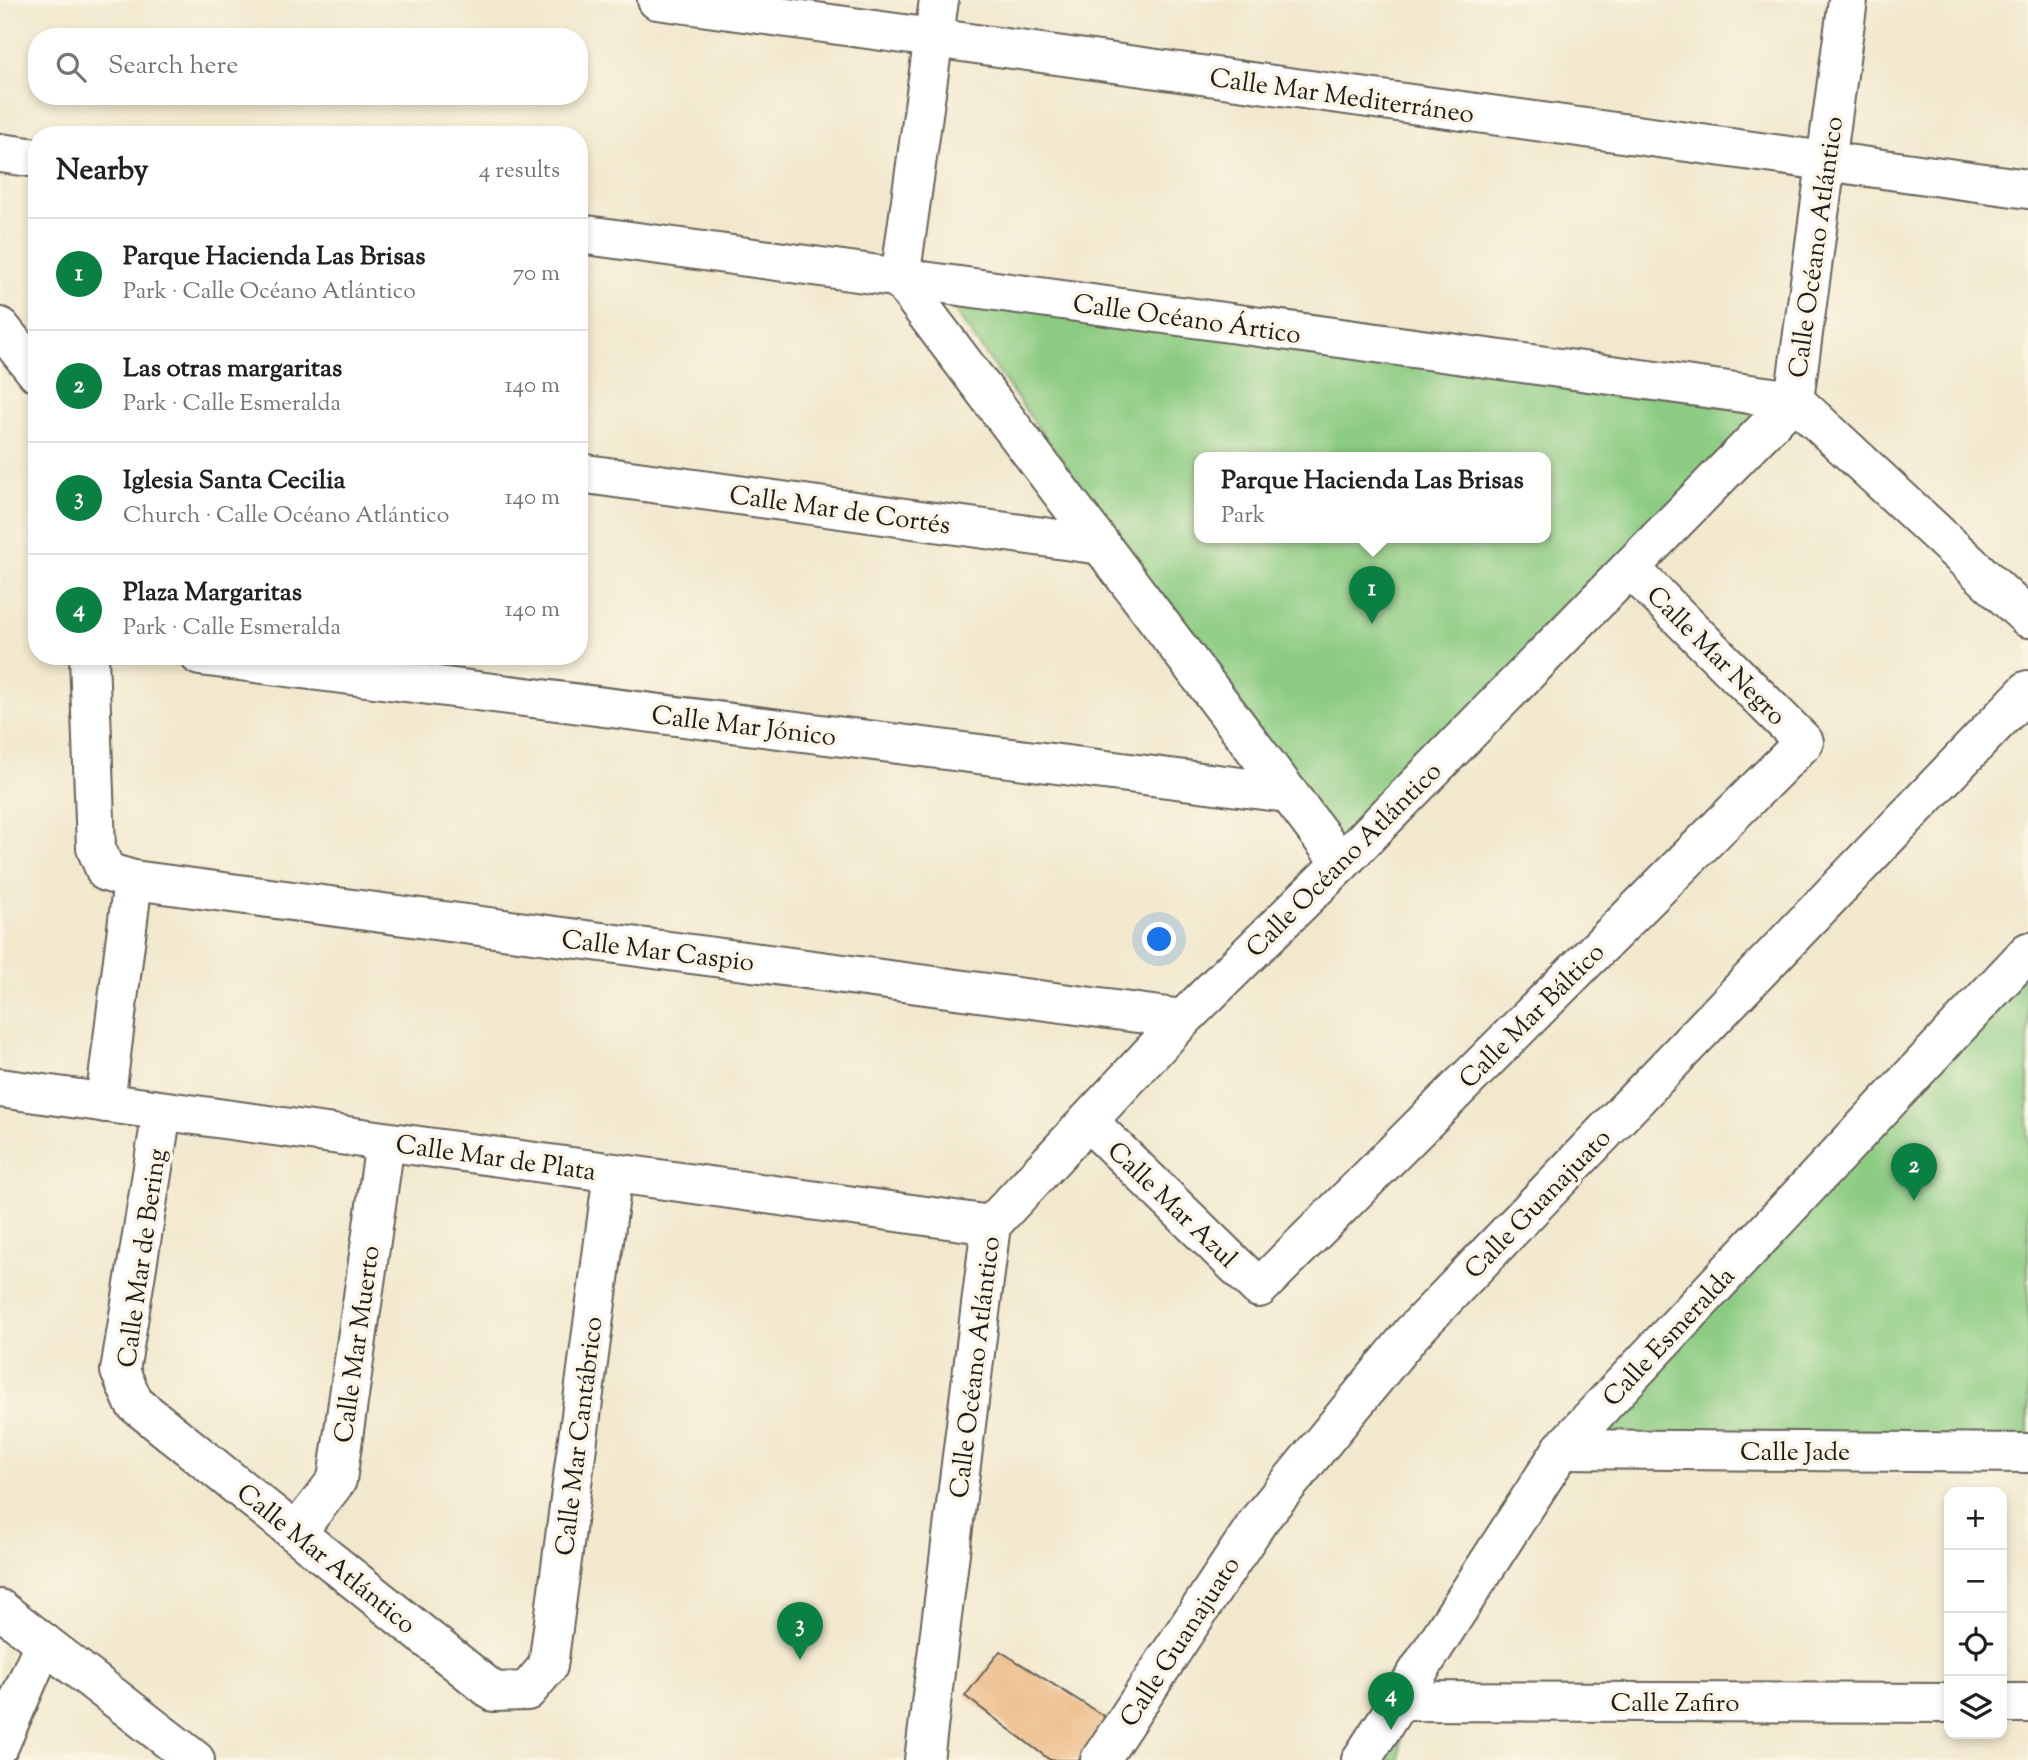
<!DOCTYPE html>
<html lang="en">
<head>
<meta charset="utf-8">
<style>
  :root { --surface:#fff; --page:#f6f6f6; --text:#202124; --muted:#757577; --line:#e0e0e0; --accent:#0b8043 }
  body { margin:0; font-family:"Sorts Mill Goudy",serif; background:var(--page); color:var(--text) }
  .controls { position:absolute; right:21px; bottom:21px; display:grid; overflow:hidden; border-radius:14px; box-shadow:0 4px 10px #0003 }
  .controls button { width:63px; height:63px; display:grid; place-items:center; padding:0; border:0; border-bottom:2px solid var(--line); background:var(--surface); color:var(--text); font:35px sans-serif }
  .you { position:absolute; left:1160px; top:940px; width:24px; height:24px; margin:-18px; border:5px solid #fff; border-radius:50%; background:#1a73e8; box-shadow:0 0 0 10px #1a73e833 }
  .badge { display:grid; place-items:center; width:46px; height:46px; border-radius:50%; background:var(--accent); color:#fff; font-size:23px; font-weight:700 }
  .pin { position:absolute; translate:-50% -58px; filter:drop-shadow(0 2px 4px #0008) }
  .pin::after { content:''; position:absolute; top:37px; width:24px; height:21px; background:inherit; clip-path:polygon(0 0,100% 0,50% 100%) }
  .popup { position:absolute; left:1194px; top:452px; width:357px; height:91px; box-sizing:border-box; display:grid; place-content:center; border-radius:14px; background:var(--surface); filter:drop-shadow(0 2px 5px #0005); font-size:23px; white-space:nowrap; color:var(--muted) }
  .popup b { font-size:26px; color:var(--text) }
  .popup::after { content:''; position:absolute; left:50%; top:100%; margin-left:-14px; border:14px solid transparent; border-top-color:var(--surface) }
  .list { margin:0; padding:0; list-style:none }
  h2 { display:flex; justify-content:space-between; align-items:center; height:91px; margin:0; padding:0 28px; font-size:30px }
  h2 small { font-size:23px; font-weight:400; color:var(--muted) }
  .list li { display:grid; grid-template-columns:46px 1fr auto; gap:21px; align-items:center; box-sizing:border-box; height:112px; padding:0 28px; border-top:2px solid var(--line) }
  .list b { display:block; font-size:26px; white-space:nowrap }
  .list p { margin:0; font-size:23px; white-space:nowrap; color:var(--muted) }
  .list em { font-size:23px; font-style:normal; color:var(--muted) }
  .icon { flex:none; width:38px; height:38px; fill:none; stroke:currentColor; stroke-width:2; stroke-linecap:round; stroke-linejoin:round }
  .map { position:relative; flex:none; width:2028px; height:1760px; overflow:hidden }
  .search { position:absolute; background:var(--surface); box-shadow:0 4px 10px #0003; left:28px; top:28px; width:560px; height:77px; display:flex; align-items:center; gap:18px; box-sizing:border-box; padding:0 24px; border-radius:28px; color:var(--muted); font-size:26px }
  .panel { position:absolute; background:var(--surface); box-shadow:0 4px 10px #0003; left:28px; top:126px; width:560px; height:539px; border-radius:28px }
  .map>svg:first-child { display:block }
  .green { fill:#8ccc82; stroke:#54744f; stroke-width:2; fill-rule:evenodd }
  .building { fill:#ebb781 }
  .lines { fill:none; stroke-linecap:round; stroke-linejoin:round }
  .minor-casing { stroke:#67635a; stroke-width:42 }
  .minor { stroke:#fff; stroke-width:38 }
  .labels { text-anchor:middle; stroke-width:7; stroke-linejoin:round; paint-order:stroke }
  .street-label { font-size:26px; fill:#1c1c1c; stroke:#fcf5e5 }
</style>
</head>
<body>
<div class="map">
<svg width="2028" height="1760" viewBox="0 0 2028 1760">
  <rect width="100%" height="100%" fill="#fcf5e5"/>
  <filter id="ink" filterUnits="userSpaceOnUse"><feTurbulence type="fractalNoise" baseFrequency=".0143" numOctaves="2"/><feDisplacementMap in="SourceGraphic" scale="14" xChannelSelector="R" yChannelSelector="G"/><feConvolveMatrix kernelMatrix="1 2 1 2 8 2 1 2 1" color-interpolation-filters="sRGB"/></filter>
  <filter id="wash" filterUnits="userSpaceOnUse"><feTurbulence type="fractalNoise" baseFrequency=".00686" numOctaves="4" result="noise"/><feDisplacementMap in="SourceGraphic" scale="28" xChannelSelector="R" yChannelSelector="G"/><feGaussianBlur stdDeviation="1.57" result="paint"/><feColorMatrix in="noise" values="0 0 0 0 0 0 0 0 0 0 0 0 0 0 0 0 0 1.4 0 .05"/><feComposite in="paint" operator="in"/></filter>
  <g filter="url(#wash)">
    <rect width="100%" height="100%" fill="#f1e8cd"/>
    <!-- green -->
    <g class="green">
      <path d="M927,272L1786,395L1342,853ZM1199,458H1545V538H1199Z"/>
      <polygon points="2028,959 2028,1447 1572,1442"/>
      <polygon points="1401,1699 1400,1760 1362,1760"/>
    </g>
    <g id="blocks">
      <!-- building -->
      <polygon class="building" points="1000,1651 1121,1727 1100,1760 1050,1760 965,1696"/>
    </g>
  </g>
  <g filter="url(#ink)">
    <use href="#blocks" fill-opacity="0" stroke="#67635a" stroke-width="2"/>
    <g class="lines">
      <!-- minor casing -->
      <g class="minor-casing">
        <g id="minor">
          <polyline points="657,0 2028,189"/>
          <polyline points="939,0 900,279 1341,863"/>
          <polyline points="0,153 37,158"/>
          <polyline points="579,234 1794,400 2028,618"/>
          <polyline points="0,327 37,373"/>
          <polyline points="579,473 1101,545"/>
          <polyline points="89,656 96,848 106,872 133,880 105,1103"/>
          <polyline points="200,656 1288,793"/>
          <polyline points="133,880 1183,1019"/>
          <polyline points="0,1088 991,1225"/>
          <polyline points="162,1112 120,1371 134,1403 494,1692 527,1691 548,1666 613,1173"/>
          <polyline points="1088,1121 1259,1288 1804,742 1630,568"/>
          <polyline points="1562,1449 2028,1453"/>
          <polyline points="296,1533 337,1480 385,1142"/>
          <polyline points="0,1609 195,1760"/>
          <polyline points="1401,1701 1949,1703"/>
          <polyline points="2002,1703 2028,1703"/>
          <polyline points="0,1744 44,1643"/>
          <polyline points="924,1760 991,1225 1183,1019 1341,863 1794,400 1848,0"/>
          <polyline points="1100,1760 1259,1520 1412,1333 2028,690"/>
          <polyline points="1361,1760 1562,1449 2028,952"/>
        </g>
      </g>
      <!-- minor -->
      <use href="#minor" class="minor"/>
    </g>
  </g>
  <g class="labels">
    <!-- street labels -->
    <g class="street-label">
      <text transform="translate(1342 95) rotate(8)" y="9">Calle Mar Mediterráneo</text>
      <text transform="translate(1815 247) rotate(-82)" y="9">Calle Océano Atlántico</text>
      <text transform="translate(1187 318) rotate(8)" y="9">Calle Océano Ártico</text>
      <text transform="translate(840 509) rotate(8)" y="9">Calle Mar de Cortés</text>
      <text transform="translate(1717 655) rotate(45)" y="9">Calle Mar Negro</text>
      <text transform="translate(744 725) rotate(7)" y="9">Calle Mar Jónico</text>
      <text transform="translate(1343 859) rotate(-45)" y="9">Calle Océano Atlántico</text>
      <text transform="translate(658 950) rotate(7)" y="9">Calle Mar Caspio</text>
      <text transform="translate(1531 1015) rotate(-45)" y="9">Calle Mar Báltico</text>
      <text transform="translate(496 1157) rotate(8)" y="9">Calle Mar de Plata</text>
      <text transform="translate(1537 1203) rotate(-46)" y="9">Calle Guanajuato</text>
      <text transform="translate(1173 1204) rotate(44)" y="9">Calle Mar Azul</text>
      <text transform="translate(141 1258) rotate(-82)" y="9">Calle Mar de Bering</text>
      <text transform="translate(1668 1336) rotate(-47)" y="9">Calle Esmeralda</text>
      <text transform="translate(356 1344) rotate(-82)" y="9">Calle Mar Muerto</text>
      <text transform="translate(974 1367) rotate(-83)" y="9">Calle Océano Atlántico</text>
      <text transform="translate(578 1436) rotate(-83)" y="9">Calle Mar Cantábrico</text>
      <text x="1795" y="1460">Calle Jade</text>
      <text transform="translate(327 1558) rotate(39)" y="9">Calle Mar Atlántico</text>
      <text transform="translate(1179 1641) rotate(-57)" y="9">Calle Guanajuato</text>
      <text x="1675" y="1711">Calle Zafiro</text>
    </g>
  </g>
</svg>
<div class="controls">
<button>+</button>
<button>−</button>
<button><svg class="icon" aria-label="locate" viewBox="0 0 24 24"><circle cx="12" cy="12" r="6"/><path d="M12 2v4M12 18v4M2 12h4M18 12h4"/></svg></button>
<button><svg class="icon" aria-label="layers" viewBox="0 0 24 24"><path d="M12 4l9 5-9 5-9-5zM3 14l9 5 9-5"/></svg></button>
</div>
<div class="you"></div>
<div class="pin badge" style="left:1372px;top:624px">1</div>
<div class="popup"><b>Parque Hacienda Las Brisas</b>Park</div>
<div class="pin badge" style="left:1914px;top:1201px">2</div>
<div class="pin badge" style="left:800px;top:1660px">3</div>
<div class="pin badge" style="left:1391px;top:1730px">4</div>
<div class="search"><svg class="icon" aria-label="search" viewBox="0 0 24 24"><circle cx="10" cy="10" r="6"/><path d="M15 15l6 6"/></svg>Search here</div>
<section class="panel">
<h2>Nearby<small>4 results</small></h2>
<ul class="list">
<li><span class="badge">1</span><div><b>Parque Hacienda Las Brisas</b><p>Park · Calle Océano Atlántico</p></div><em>70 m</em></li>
<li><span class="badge">2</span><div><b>Las otras margaritas</b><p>Park · Calle Esmeralda</p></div><em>140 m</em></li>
<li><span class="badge">3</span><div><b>Iglesia Santa Cecilia</b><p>Church · Calle Océano Atlántico</p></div><em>140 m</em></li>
<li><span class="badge">4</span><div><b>Plaza Margaritas</b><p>Park · Calle Esmeralda</p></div><em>140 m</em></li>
</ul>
</section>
</div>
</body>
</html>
